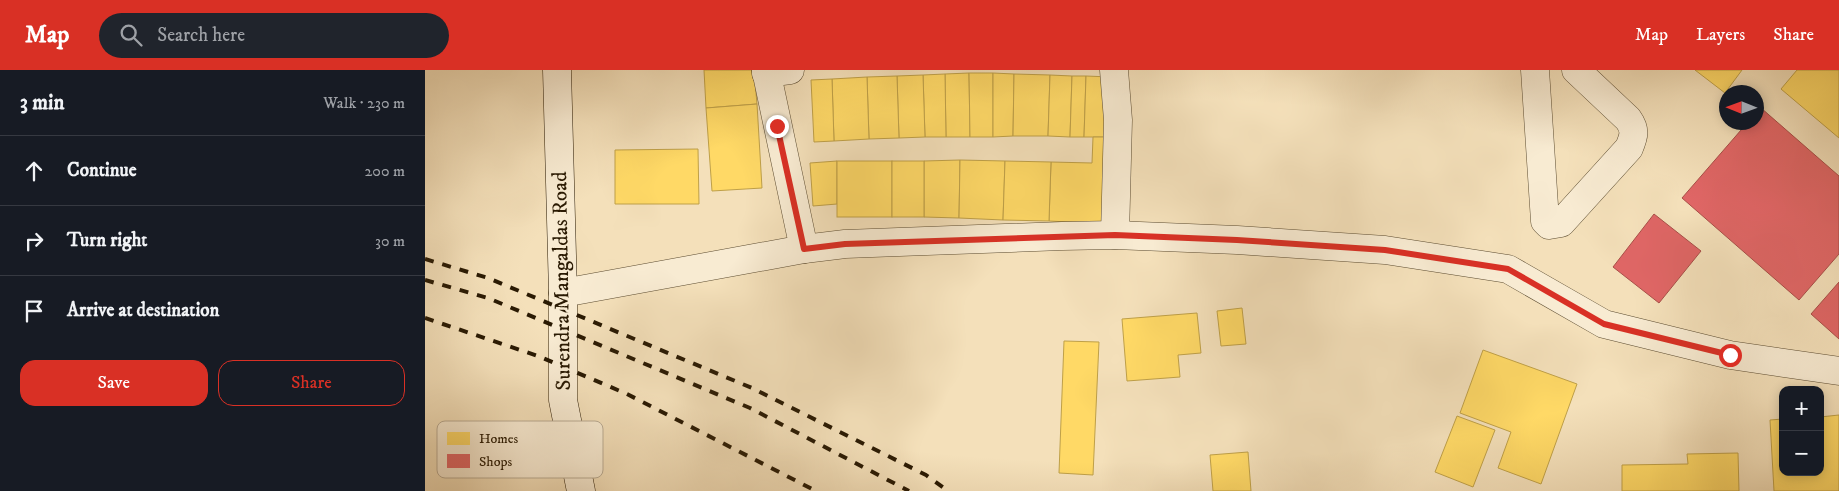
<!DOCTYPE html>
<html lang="en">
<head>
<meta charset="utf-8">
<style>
  :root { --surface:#171b24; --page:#20242c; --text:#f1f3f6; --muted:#9ea1a6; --line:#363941; --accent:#d93025 }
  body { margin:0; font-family:"IM FELL DW Pica",serif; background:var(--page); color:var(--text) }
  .controls { position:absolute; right:15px; bottom:15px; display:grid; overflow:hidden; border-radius:10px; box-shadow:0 2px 12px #0003 }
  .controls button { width:45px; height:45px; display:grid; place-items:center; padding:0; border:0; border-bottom:1px solid var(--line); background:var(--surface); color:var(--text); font:25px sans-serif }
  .compass { position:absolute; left:1294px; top:15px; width:45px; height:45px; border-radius:50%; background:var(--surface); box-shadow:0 2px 12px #0003; rotate:271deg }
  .stop { position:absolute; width:15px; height:15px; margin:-11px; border:4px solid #d93025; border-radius:50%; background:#fff }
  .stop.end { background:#d93025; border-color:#fff; box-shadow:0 1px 5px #0008 }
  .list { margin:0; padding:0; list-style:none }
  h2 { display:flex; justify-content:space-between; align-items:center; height:65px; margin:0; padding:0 20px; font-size:21px }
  h2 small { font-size:16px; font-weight:400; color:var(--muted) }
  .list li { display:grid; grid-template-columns:32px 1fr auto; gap:15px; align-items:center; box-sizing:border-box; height:70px; padding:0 20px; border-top:1px solid var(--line) }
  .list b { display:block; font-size:19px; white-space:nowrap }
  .list em { font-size:16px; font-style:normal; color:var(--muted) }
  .actions { display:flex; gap:10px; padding:15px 20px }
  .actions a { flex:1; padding:11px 0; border:1px solid var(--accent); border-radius:15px; text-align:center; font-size:18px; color:var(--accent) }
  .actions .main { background:var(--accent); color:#fff }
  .icon { flex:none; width:28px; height:28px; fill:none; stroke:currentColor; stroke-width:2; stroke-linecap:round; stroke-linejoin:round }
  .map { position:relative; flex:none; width:1414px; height:421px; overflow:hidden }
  header { display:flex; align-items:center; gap:30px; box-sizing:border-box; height:70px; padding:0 25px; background:var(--accent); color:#fff }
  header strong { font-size:24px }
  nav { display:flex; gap:28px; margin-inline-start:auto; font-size:18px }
  .search { width:350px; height:45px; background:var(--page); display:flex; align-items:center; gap:12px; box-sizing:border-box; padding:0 18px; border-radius:28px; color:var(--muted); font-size:19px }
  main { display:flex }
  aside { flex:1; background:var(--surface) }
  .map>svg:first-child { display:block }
  .homes { fill:#ffd966; stroke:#bfa048 }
  .shops { fill:#e06666; stroke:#a94f48 }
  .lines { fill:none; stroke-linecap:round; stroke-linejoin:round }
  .street-casing { stroke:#5c4c31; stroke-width:29 }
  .secondary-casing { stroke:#2a1a03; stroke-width:29 }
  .street { stroke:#f8ebd2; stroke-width:28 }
  .secondary { stroke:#f8ebd2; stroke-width:28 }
  .rail { stroke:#2a1a03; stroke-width:4; stroke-dasharray:9 9; stroke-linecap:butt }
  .route { stroke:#d93025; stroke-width:6 }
  .labels { text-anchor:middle; stroke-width:5; stroke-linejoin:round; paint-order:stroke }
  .street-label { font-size:21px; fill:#2a1a03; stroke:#f8ebd2 }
  .key { fill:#f8ebd2; stroke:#baac94; stroke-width:1 }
  .key-label { font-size:14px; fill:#2a1a03 }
</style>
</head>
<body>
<header>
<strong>Map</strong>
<div class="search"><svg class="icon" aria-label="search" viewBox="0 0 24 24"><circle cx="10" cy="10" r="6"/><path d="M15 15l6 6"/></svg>Search here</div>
<nav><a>Map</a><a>Layers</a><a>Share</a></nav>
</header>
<main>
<aside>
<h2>3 min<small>Walk · 230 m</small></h2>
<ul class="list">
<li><svg class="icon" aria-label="ahead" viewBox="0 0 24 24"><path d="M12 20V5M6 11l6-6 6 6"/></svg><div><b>Continue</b></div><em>200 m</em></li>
<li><svg class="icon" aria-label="right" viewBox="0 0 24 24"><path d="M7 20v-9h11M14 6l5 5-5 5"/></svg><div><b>Turn right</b></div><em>30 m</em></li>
<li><svg class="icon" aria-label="arrive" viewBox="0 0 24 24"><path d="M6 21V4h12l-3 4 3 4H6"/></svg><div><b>Arrive at destination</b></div></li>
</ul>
<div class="actions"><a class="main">Save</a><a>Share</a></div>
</aside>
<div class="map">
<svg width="1414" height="421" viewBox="0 0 1414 421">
  <rect width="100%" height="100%" fill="#f4e0ba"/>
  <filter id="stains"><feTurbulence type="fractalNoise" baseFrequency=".004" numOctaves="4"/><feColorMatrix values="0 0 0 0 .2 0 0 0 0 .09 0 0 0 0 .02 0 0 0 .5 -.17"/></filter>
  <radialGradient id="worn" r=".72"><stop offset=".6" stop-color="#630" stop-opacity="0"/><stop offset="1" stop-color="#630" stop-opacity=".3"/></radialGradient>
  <!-- homes -->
  <g class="homes">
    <polygon points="279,0 329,0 332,34 281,38"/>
    <polygon points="1270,0 1317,0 1300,23"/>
    <polygon points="1372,0 1414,0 1414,68 1356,19"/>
    <polygon points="544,3 545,67 521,67 520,4"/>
    <polygon points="544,3 568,3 568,67 545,67"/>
    <polygon points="568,3 589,4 588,66 568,67"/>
    <polygon points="520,4 521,67 500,67 498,5"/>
    <polygon points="589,4 625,5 623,66 588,66"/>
    <polygon points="498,5 500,67 474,68 472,6"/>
    <polygon points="625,5 647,6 645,67 623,66"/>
    <polygon points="472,6 474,68 444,69 442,7"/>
    <polygon points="647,6 661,6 659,67 645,67"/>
    <polygon points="661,6 685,7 685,67 659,67"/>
    <polygon points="442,7 444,69 409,71 407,9"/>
    <polygon points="407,9 409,71 389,72 386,10"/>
    <polygon points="332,34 337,118 287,121 281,38"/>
    <polygon points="668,67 685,67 682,154 624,151 626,92 667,93"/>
    <polygon points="273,79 274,134 190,134 190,80"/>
    <polygon points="535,90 534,148 499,147 499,91"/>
    <polygon points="535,90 580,91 578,150 534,148"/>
    <polygon points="412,91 412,134 388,136 385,93"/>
    <rect x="412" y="91" width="55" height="56"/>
    <rect x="467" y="91" width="32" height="56"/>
    <polygon points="580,91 626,92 624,151 578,150"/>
    <polygon points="817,238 821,274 796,276 792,241"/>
    <polygon points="772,243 776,283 753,285 755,307 702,311 697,249"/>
    <polygon points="639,271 674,272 668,405 634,403"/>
    <polygon points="1058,280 1152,314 1116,414 1073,398 1086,362 1035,343"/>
    <polygon points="1414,345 1414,421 1349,421 1345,350 1358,349 1358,402 1395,402 1395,347"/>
    <polygon points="1032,346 1070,360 1048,417 1010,402"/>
    <polygon points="823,382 826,421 788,421 785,385"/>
    <polygon points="1313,383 1314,421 1197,421 1197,395 1263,394 1262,384"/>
  </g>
  <!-- shops -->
  <g class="shops">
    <polygon points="1336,38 1414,106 1414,184 1374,230 1257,128 1323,52 1332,52 1332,42"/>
    <polygon points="1229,144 1276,181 1234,233 1188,197"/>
    <polygon points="1414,212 1414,269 1386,244"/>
  </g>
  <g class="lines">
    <!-- street casing -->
    <g class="street-casing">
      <g id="street">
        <polyline points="341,0 379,179"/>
        <polyline points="689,0 693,50 690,165"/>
        <path d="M1110,0L1120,151L1124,155L1136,153L1204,78C1209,66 1211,60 1203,49L1151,0"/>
        <polyline points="341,3 365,0"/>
        <polyline points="138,223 379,179 420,174 637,166 690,165 812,170 960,180 1083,199 1179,254 1305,285 1414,301"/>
      </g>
    </g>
    <!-- secondary casing -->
    <g class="secondary-casing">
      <polyline id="secondary" points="132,0 138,223 138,330 156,421"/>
    </g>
    <!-- street -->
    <use href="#street" class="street"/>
    <!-- secondary -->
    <use href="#secondary" class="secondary"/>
    <!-- rail -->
    <g class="rail">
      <polyline points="0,189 63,208 327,318 501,405 523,421"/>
      <polyline points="0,210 63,228 325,338 484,421"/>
      <polyline points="0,248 113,286 202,324 391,421"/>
    </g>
  </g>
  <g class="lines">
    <!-- route -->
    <polyline class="route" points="352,56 379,179 420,174 690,165 812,170 960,180 1083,199 1179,254 1305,285"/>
  </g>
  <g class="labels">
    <!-- street labels -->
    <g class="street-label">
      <text transform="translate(136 211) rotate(-91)" y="7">Surendra Mangaldas Road</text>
    </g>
  </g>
  <!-- legend -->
  <rect x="12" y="351" width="166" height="57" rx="8" class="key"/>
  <rect x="22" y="362" width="23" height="13" fill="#ffd966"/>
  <rect x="22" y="384" width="23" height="14" fill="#e06666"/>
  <g class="key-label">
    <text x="54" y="373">Homes</text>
    <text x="54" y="396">Shops</text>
  </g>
  <rect width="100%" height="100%" filter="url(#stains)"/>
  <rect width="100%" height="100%" fill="url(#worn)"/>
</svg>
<div class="controls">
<button>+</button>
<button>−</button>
</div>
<svg class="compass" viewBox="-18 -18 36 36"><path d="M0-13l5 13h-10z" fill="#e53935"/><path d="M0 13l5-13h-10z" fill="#9ea1a6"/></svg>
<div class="stop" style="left:1305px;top:285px"></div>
<div class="stop end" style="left:352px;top:56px"></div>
</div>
</main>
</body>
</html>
